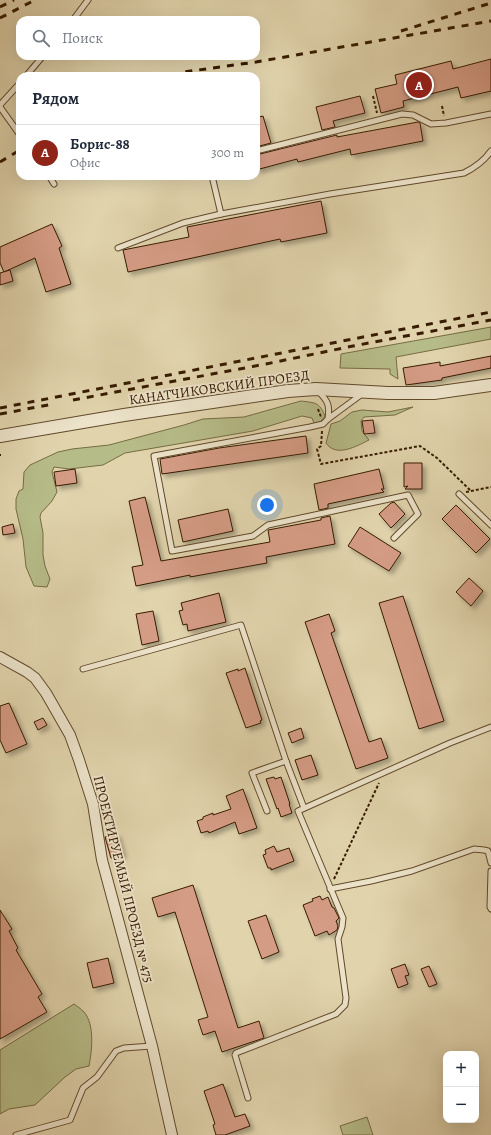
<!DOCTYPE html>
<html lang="ru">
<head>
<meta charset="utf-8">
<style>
  :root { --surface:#fff; --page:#f2f2f3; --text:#1f2937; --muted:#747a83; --line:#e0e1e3; --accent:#8f2418 }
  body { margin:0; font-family:Alegreya,serif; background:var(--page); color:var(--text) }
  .controls { position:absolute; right:12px; bottom:12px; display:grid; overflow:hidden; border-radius:8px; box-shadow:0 4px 16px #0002 }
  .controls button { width:36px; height:36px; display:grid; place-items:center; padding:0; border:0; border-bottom:1px solid var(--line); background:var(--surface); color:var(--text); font:20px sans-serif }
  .you { position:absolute; left:267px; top:505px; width:14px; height:14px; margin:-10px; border:3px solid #fff; border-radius:50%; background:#1a73e8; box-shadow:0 0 0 6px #1a73e833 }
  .badge { display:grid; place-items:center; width:26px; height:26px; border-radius:50%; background:var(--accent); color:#fff; font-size:13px; font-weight:700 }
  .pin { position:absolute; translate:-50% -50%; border:2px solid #fff; box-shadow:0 1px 4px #0006 }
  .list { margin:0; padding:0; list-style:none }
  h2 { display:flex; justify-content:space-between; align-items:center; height:52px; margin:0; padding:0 16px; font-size:17px }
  h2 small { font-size:13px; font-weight:400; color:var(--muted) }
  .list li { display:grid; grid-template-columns:26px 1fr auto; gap:12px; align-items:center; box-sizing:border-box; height:56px; padding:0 16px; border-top:1px solid var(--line) }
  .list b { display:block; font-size:15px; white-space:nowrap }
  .list p { margin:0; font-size:13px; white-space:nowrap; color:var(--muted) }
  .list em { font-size:13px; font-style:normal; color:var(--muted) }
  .icon { flex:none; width:22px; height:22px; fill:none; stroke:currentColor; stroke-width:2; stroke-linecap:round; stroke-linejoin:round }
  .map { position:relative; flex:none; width:491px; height:1135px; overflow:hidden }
  .search { position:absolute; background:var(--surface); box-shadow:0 4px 16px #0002; left:16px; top:16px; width:244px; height:44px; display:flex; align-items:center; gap:10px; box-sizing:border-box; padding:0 14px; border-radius:12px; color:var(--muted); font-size:15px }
  .panel { position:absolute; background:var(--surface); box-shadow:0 4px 16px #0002; left:16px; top:72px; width:244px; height:108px; border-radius:12px }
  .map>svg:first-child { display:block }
  .green { fill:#b6bc88; stroke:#766c44 }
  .building { fill:#d59c85; stroke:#361b00; filter:url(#shadow) }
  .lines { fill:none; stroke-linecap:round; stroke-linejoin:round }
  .service-casing { stroke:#61492b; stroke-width:7 }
  .minor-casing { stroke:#61492b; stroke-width:12 }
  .tertiary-casing { stroke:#61492b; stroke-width:14 }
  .path { stroke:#361b00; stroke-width:2; stroke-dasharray:3 2; stroke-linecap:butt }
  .service { stroke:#ece3ca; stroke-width:5 }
  .minor { stroke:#ece3ca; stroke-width:10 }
  .tertiary { stroke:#ece3ca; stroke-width:12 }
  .rail { stroke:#361b00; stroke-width:3; stroke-dasharray:7 7; stroke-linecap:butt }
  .labels { text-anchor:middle; stroke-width:3.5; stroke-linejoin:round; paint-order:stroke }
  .street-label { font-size:14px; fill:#361b00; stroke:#ece3ca }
</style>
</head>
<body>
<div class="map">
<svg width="491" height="1135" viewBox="0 0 491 1135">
  <defs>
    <filter id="shadow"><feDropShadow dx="3.5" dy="3.5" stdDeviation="2" flood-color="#0004"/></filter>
  </defs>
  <rect width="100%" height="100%" fill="#e1d4ad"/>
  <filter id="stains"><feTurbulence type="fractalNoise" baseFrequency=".005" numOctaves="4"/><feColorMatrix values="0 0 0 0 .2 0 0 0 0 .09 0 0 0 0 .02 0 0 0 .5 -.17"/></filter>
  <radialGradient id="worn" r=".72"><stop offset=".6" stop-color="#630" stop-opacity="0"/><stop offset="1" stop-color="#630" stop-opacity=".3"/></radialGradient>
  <!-- green -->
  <g class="green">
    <polygon points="491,327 491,339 396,357 398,379 390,374 390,369 340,368 341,354"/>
    <path d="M301,401C316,403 319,402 325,416L318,425L314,423L312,418L302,416L253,431L125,453L103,465L69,469L54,467L52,472L57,492L52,501L41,513L40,517L43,533V555L45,566L50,579L47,587L34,586L26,567L23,539L16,509V499L19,491L23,489L24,472L30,465L58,452L72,449L109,445L184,425L203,419L244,417Z"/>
    <path d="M413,407L395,415L364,417L361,421L362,431L369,440C357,446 336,458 326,443L331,424L340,421L352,412L362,410L388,412Z"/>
    <path d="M74,1004C77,1006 81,1009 84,1012C95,1025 92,1050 89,1066L76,1069L65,1077L35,1105L9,1109L0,1114V1050Z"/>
    <polygon points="367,1117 373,1135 343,1135 340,1126"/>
  </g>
  <!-- building -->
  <g class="building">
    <polygon points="491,59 491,91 461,98 458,87 403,101 404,107 381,113 375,89 397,84 395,75 451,61 453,69"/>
    <polygon points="360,96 365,113 333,121 335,127 322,130 316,107"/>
    <polygon points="263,116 271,143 256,147 256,118"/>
    <polygon points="418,122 420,123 423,141 351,155 350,149 298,162 297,159 256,170 256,155 337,135 337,137"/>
    <polygon points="321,201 327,233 281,242 280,239 128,272 123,250 189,237 187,227"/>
    <polygon points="52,224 62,246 59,248 71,284 46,292 35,258 4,272 0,263 0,247"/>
    <polygon points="10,270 13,281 0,285 0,273"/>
    <polygon points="491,356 491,368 442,378 442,380 406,385 403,368 440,362 440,366"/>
    <polygon points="373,420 375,433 364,434 362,421"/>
    <polygon points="306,436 308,453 162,474 160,459 219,448"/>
    <polygon points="404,463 422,463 422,489 405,489 408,486 404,487"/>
    <polygon points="75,469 77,483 56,486 54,472"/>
    <polygon points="379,469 384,489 381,489 384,492 328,504 328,508 319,510 314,484"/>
    <polygon points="145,497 161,561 270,542 268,530 321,520 321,518 330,516 335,544 266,557 267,563 190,577 190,575 136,586 132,567 143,565 129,501"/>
    <polygon points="394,502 405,514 391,528 379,514 391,503"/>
    <polygon points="456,505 490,539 476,553 442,519"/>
    <polygon points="228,509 233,531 183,542 178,520"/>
    <polygon points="13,524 15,533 3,535 2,527"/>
    <polygon points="360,527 401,553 389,571 348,546"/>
    <polygon points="469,578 483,591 471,606 456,592"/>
    <polygon points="219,593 226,622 188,631 187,624 183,625 179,611 183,610 181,603"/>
    <polygon points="403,596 444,721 419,729 379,603"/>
    <polygon points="153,611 159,641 142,645 136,614"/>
    <polygon points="329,614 335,631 331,633 369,742 381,738 388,758 356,769 305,622"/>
    <polygon points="245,668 262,720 260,721 261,723 246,728 226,673 238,669 238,671"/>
    <polygon points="9,703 27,744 6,753 0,740 0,706"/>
    <polygon points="43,718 47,725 38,730 34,722"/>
    <polygon points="301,728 304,738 292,743 288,733"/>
    <polygon points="311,755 318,775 302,780 295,760"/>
    <polygon points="274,777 275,779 281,777 290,804 289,804 292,813 281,817 278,808 277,809 266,779"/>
    <polygon points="243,789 257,828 239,834 235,822 209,833 208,831 201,833 197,821 203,819 203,817 213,813 213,815 231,809 226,796"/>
    <polygon points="117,833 123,855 111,858 105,837"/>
    <polygon points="274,846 277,852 289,848 294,861 271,870 271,868 268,868 263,855 266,854 265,850"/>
    <polygon points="193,885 238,1028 259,1021 264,1038 222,1052 215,1031 203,1035 198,1020 208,1017 175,912 158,917 152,898"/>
    <polygon points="320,896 322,900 328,897 332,907 334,908 339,918 336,921 338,926 337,930 329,935 327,931 315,936 303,905 313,901 312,899"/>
    <polygon points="0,910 12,929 9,931 18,948 16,950 42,994 38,997 47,1012 0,1039"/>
    <polygon points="266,915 279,952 262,959 248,921"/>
    <polygon points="108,958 114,983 93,988 87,963"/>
    <polygon points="405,964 409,975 405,976 408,984 398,988 391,969"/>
    <polygon points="429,966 437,984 429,987 421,969"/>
    <polygon points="223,1084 235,1117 245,1114 250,1126 225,1135 216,1135 213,1125 215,1124 204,1091"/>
  </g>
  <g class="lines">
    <!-- service casing -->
    <g class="service-casing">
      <g id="service">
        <polyline points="73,20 88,0"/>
        <polyline points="26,76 43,56"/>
        <polyline points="0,105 20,83"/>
        <polyline points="0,107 20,135"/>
        <polyline points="256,151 402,114 413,115 431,124 446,123 491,114"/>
        <polyline points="49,176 54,184"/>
        <polyline points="212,176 221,214"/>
        <path d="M118,248L183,223L221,214L330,194L464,173C476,167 484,161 491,151"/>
        <path d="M318,391C328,401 330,405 328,419L362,394"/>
        <polyline points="328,419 323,424 310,427 154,456 172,551 253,536 268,525 408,495 418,514 394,538"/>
        <polyline points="459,494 491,525"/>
        <polyline points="83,669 241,625 286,761 304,808"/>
        <polyline points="267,811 252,773 286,761"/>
        <polyline points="491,871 490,907 491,909"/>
        <polyline points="330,889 371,881 412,871 474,849 484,850 488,851 491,863"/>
        <polyline points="248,1098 235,1055 236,1053 336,1014 345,1005 346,998 338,939 342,927 343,918 298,811 450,743 491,727"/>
        <polyline points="16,1135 70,1120 83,1088 97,1077 116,1051 124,1048 152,1046"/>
      </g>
    </g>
    <!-- minor casing -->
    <g class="minor-casing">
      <polyline id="minor" points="0,657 27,672 35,678 46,693 70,735 79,760 93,804 102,860 152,1046 172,1135"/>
    </g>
    <!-- tertiary casing -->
    <g class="tertiary-casing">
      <polyline id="tertiary" points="0,436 124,415 288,391 316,389 388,393 434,393 491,385"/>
    </g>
    <!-- path -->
    <g class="path">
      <polyline points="373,96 377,113"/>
      <polyline points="442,106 444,116"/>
      <polyline points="318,409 321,417"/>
      <polyline points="322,431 321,446 317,449 321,464 420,446 437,458 471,491"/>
      <polyline points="0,455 1,455"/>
      <polyline points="466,492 491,487"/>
      <polyline points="334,879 379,783"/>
    </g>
    <!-- service -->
    <use href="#service" class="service"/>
    <!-- minor -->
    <use href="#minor" class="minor"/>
    <!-- tertiary -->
    <use href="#tertiary" class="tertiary"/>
    <!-- rail -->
    <g class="rail">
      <polyline points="0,7 14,0"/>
      <polyline points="0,18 35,0"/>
      <polyline points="401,31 491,3"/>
      <polyline points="172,76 184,72 256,62 491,21"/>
      <polyline points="0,162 20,150"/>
      <polyline points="73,400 266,364 353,346 491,320"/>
      <polyline points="0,408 491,312"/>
      <polyline points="0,414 53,404"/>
    </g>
  </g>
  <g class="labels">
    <!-- street labels -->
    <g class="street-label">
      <text transform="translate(219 387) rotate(-8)" y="5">КАНАТЧИКОВСКИЙ ПРОЕЗД</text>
      <text transform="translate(124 879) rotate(76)" y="5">ПРОЕКТИРУЕМЫЙ ПРОЕЗД № 475</text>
    </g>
  </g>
  <rect width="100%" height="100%" filter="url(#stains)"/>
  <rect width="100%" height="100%" fill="url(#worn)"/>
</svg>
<div class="controls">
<button>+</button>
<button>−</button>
</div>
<div class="you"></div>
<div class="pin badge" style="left:419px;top:85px">A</div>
<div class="search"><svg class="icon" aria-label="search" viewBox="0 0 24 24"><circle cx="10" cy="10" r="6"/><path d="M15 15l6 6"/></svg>Поиск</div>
<section class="panel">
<h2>Рядом<small></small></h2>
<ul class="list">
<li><span class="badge">A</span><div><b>Борис-88</b><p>Офис</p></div><em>300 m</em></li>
</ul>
</section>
</div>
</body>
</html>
